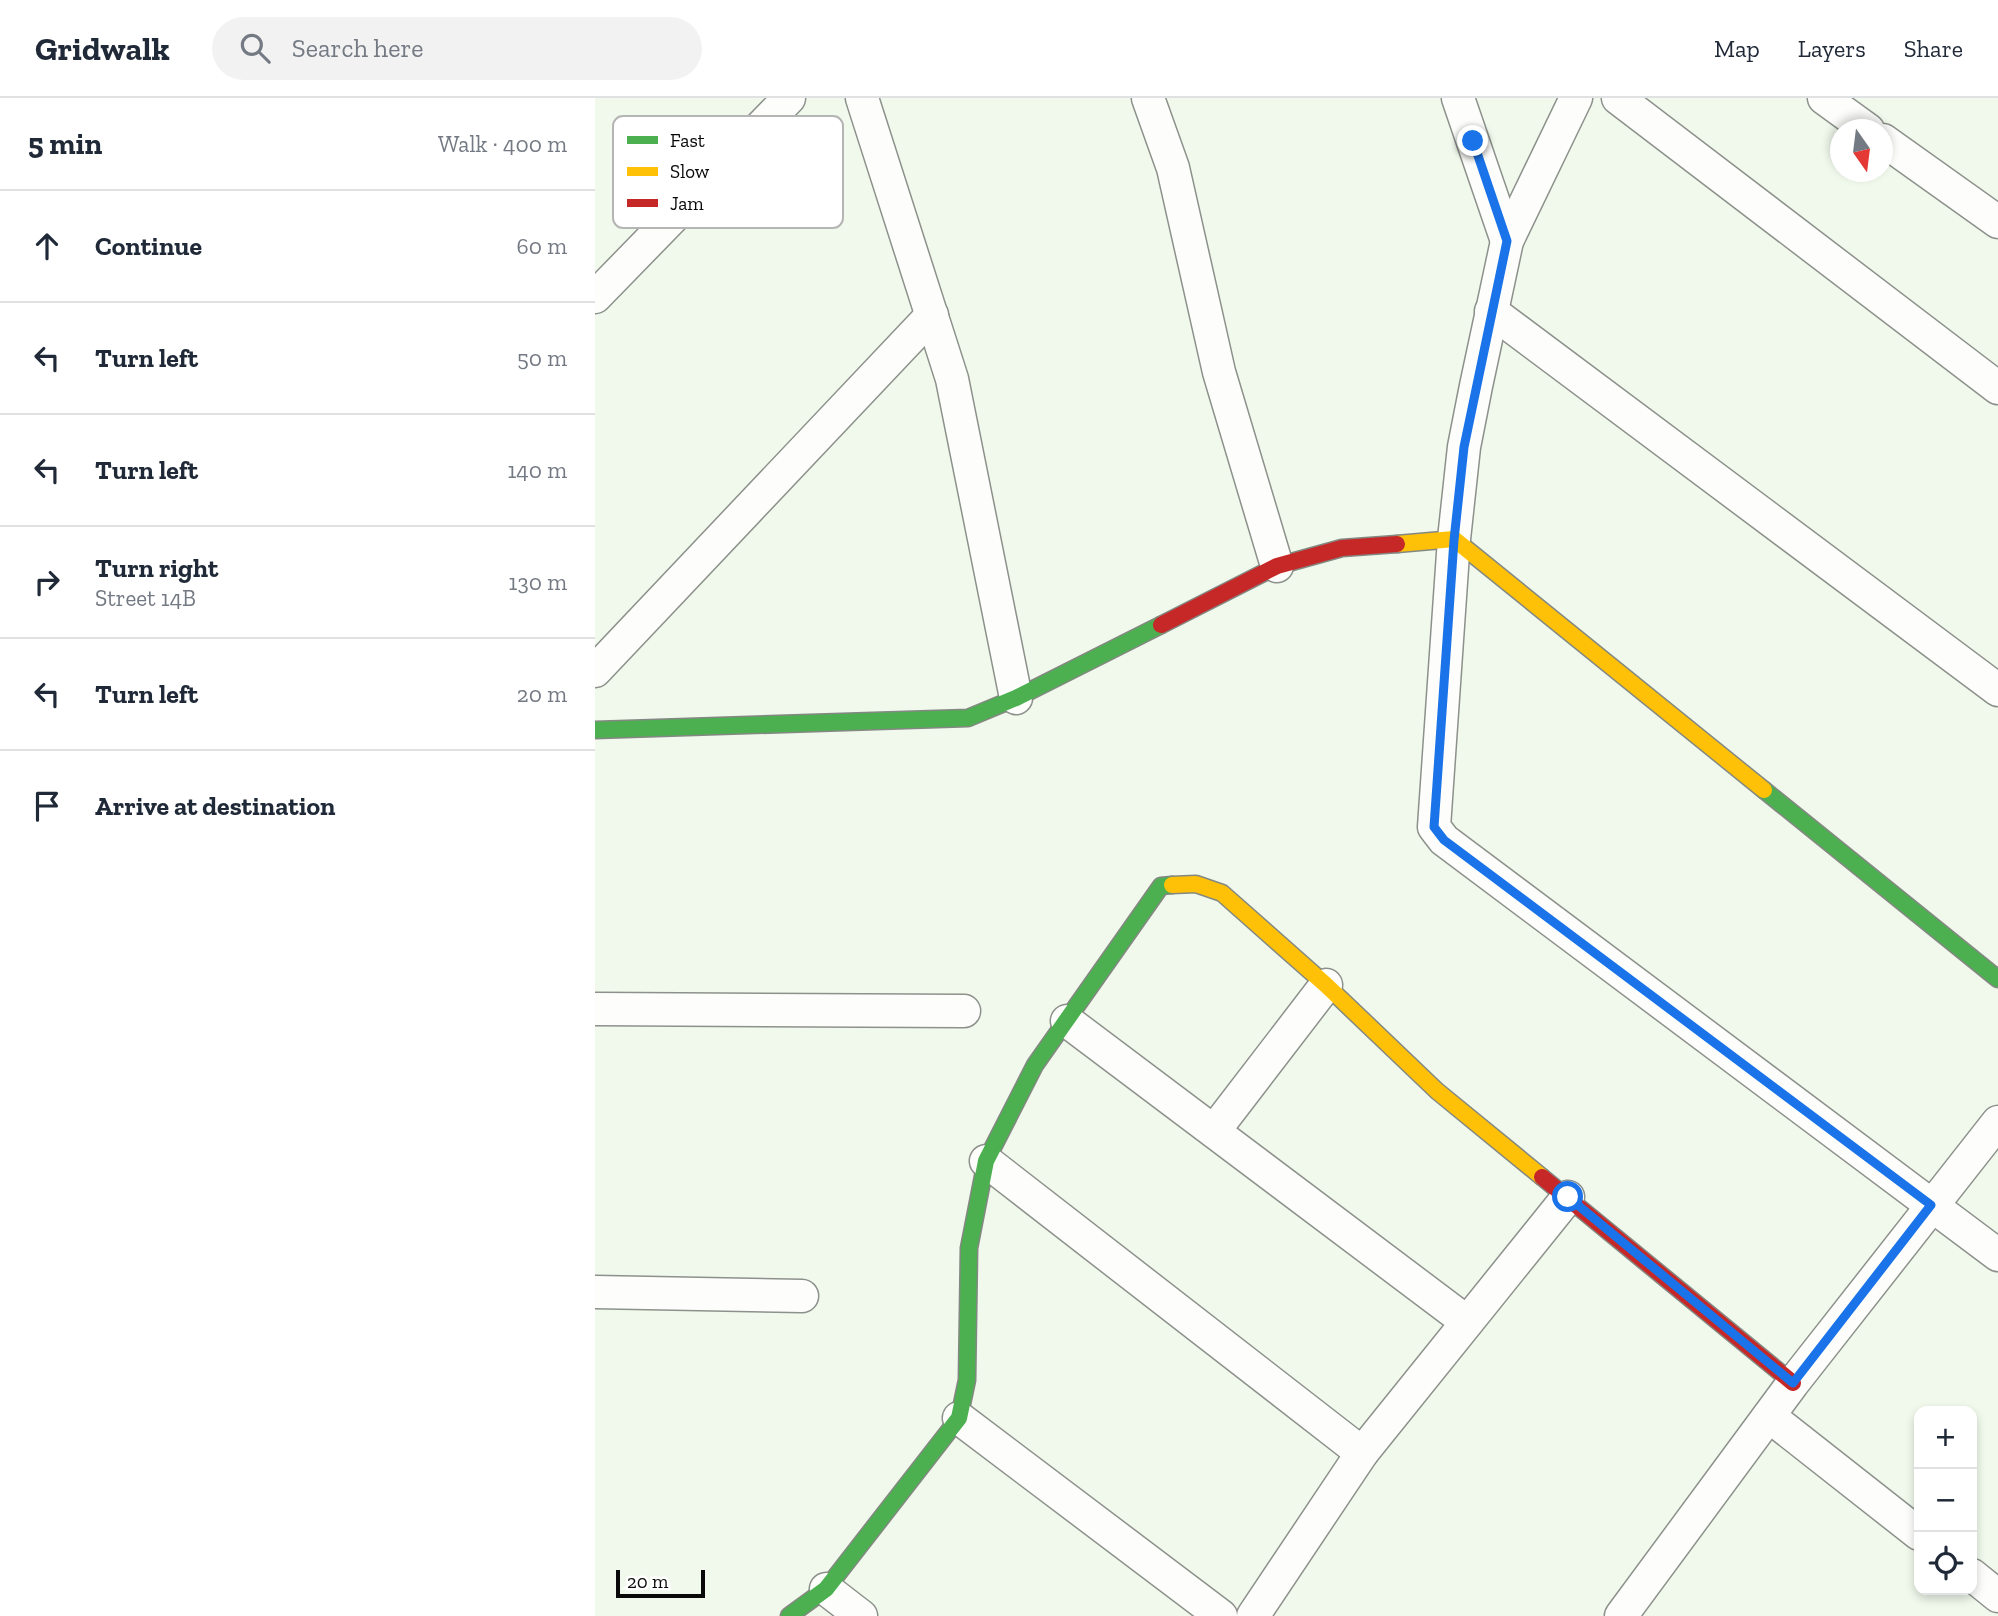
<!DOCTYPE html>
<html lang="en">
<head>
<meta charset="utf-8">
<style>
  :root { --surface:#fff; --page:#f2f2f3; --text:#1f2937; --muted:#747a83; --line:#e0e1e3 }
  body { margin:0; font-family:"Zilla Slab",serif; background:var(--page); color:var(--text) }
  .controls { position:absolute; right:21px; bottom:21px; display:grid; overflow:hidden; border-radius:14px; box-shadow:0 4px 10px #0003 }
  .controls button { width:63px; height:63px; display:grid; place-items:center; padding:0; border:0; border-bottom:2px solid var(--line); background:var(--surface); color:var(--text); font:35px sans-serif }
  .compass { position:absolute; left:1235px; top:21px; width:63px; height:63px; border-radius:50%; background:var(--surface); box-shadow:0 4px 10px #0003; rotate:166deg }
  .scale { position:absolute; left:21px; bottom:18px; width:89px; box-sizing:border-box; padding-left:7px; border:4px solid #090909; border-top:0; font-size:19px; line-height:24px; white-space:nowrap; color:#090909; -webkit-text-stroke:5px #fff; paint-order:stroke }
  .stop { position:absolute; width:21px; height:21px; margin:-16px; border:5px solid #1a73e8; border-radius:50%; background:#fff }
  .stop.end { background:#1a73e8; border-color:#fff; box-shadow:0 2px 7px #0008 }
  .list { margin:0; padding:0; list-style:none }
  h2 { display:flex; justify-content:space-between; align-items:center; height:91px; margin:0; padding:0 28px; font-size:30px }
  h2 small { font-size:23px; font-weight:400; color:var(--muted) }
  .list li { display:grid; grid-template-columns:46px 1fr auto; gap:21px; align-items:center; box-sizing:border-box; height:112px; padding:0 28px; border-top:2px solid var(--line) }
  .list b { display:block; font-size:26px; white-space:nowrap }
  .list p { margin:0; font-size:23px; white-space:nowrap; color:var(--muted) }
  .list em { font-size:23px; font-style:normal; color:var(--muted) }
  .icon { flex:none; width:38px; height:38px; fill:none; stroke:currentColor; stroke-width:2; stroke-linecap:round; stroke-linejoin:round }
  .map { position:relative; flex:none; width:1403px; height:1518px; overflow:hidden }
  header { display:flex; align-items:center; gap:42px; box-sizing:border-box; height:98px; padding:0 35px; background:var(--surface); border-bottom:2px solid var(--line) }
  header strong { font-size:33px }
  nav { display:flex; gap:38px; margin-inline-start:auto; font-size:24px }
  .search { width:490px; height:63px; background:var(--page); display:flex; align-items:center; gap:18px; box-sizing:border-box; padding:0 24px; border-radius:38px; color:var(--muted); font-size:26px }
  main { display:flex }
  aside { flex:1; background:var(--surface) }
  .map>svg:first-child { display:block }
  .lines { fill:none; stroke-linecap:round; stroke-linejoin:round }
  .street-casing { stroke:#8d918b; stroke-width:35 }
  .fast-casing { stroke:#848882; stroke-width:19 }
  .slow-casing { stroke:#848882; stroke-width:19 }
  .jam-casing { stroke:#848882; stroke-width:19 }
  .street { stroke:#fdfefc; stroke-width:32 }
  .fast { stroke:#4caf50; stroke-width:16 }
  .slow { stroke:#ffc107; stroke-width:16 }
  .jam { stroke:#c62828; stroke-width:16 }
  .route { stroke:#1a73e8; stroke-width:9 }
  .key { fill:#fff; stroke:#b5b5b5; stroke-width:2 }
  .key-label { font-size:19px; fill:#090909 }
</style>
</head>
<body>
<header>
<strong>Gridwalk</strong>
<div class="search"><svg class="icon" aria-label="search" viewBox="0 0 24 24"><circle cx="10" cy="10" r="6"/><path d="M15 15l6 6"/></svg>Search here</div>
<nav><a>Map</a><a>Layers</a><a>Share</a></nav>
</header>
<main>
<aside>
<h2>5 min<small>Walk · 400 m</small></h2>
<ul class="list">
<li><svg class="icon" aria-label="ahead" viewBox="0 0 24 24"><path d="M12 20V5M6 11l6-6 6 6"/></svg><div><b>Continue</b></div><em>60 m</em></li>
<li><svg class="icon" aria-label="left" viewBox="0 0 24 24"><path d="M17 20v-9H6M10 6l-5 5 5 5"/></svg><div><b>Turn left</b></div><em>50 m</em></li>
<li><svg class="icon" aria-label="left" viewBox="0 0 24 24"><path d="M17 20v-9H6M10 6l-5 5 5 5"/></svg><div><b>Turn left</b></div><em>140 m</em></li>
<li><svg class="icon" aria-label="right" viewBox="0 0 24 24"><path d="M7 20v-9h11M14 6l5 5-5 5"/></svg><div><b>Turn right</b><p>Street 14B</p></div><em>130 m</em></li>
<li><svg class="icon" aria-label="left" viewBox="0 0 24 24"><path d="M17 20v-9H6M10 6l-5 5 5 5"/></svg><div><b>Turn left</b></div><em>20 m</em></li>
<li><svg class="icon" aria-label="arrive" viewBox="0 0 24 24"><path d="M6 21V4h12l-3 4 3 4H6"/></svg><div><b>Arrive at destination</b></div></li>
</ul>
</aside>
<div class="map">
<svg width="1403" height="1518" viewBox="0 0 1403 1518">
  <rect width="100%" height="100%" fill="#f0f9ec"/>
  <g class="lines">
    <!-- street casing -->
    <g class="street-casing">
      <g id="street">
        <polyline points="267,0 357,281 421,600"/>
        <polyline points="553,0 578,70 624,274 682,468"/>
        <polyline points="863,0 912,143"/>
        <polyline points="981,0 912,143 881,288 869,349 859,441 839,729 849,742 1403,1157"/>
        <polyline points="1023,0 1403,290"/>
        <polyline points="1229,0 1273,32"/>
        <polyline points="1288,42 1403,124"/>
        <polyline points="0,199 194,0"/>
        <polyline points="896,213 1403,592"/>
        <polyline points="0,573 337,217"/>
        <polyline points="0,911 369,913"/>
        <polyline points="472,923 872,1224"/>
        <polyline points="619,1033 731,887"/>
        <polyline points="391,1063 767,1355"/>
        <polyline points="0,1194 207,1198"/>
        <polyline points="1174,1318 1324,1436"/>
        <polyline points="364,1320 626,1518"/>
        <polyline points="1377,1477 1403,1498"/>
        <polyline points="231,1491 266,1518"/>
        <polyline points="658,1518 767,1355 973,1099"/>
        <polyline points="1026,1518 1198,1285 1403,1024"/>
      </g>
    </g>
    <!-- fast casing -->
    <g class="fast-casing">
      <g id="fast">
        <polyline points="0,632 373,620 421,600 566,527"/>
        <polyline points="1169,692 1403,881"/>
        <polyline points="194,1518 231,1491 364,1320 372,1282 374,1150 391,1063 440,967 566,788 577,787"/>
      </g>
    </g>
    <!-- slow casing -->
    <g class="slow-casing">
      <g id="slow">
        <polyline points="802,446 859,441 1169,692"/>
        <polyline points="577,787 601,786 627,795 731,887 842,993 947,1079"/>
      </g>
    </g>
    <!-- jam casing -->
    <g class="jam-casing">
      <g id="jam">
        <polyline points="566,527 682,468 747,450 802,446"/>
        <polyline points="947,1079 1198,1285"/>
      </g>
    </g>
    <!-- street -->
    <use href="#street" class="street"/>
    <!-- fast -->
    <use href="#fast" class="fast"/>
    <!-- slow -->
    <use href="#slow" class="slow"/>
    <!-- jam -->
    <use href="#jam" class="jam"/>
  </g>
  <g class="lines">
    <!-- route -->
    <polyline class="route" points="878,43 912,143 869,349 859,442 839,729 849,742 1336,1107 1198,1285 973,1099"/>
  </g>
  <!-- legend -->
  <rect x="18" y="18" width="230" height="112" rx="10" class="key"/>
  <rect x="32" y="38" width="31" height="8" fill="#4caf50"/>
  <rect x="32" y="69" width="31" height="9" fill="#ffc107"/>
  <rect x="32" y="101" width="31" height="8" fill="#c62828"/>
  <g class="key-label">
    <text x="75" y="49">Fast</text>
    <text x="75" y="80">Slow</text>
    <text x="75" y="112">Jam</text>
  </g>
</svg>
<div class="controls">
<button>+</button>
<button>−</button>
<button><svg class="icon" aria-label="locate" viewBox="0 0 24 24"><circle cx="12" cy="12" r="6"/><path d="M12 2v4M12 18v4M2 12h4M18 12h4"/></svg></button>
</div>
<svg class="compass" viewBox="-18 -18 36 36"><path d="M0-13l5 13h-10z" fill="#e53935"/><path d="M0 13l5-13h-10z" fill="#747a83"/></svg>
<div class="scale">20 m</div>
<div class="stop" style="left:973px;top:1099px"></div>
<div class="stop end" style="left:878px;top:43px"></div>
</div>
</main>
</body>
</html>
